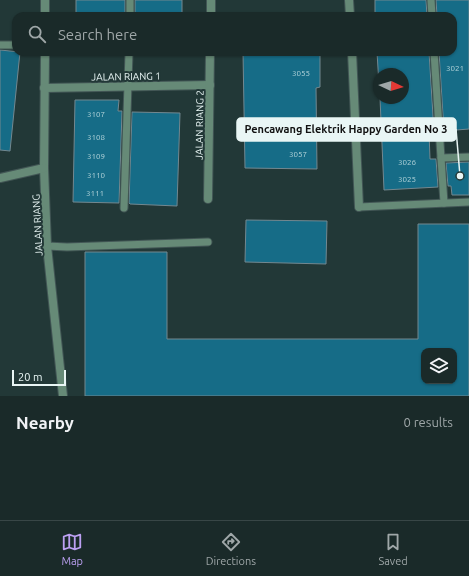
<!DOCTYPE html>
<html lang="en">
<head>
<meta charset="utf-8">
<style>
  :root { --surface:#1a2a29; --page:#273635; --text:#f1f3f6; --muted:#9fa7a8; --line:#384646; --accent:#bca0f2 }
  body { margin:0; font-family:Ubuntu,sans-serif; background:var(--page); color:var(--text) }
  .controls { position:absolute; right:12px; bottom:12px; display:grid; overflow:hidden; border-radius:8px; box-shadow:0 1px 3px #0004 }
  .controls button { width:36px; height:36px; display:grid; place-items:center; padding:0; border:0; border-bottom:1px solid var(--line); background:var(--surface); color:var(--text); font:20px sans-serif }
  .compass { position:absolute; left:373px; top:68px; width:36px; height:36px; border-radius:50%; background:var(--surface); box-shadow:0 1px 3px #0004; rotate:94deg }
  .scale { position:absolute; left:12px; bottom:10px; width:54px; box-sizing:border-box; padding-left:4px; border:2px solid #e9f6f5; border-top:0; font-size:11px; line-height:14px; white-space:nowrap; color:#e9f6f5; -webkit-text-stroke:3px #223837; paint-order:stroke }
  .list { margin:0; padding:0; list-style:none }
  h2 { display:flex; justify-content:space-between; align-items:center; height:52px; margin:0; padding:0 16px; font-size:17px }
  h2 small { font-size:13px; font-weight:400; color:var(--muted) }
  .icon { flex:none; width:22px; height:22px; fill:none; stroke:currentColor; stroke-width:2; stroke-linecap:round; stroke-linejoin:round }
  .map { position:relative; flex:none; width:469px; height:396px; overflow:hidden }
  .search { position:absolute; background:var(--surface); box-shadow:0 1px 3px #0004; left:12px; right:12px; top:12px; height:44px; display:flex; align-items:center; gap:10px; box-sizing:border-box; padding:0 14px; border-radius:12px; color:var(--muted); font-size:15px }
  .sheet { height:124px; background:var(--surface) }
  nav { display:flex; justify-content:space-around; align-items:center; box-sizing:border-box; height:56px; border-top:1px solid var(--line); background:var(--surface); font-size:11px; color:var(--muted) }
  nav a { display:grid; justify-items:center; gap:2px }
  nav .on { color:var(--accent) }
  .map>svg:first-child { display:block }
  .building { fill:#166c87; stroke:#738890; fill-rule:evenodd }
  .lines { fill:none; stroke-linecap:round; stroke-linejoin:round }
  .service-casing { stroke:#425655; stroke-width:9 }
  .minor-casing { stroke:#425655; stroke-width:10 }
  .service { stroke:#668a77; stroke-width:7 }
  .minor { stroke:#668a77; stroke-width:8 }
  .labels { text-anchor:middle; stroke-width:4; stroke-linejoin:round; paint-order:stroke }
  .number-label { font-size:8px; fill:#b4d4da }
  .street-label { font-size:10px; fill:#e9f6f5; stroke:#223837 }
  .leader { fill:none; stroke:#e9f6f5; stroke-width:1.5 }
  .callout-dot { fill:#e9f6f5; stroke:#223837; stroke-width:1.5 }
  .callout { fill:#e9f6f5; stroke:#e9f6f5; stroke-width:1.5 }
  .callout-label { font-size:11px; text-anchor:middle; font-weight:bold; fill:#111 }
</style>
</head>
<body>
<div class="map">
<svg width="469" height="396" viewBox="0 0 469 396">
  <rect width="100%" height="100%" fill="#223837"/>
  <!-- building -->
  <g class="building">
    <rect x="76" y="0" width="49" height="16"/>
    <rect x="135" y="0" width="47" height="16"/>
    <polygon points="375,0 426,0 427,16 375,16"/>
    <polygon points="436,0 469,0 469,129 444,131 439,52 453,52 453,16 437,16"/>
    <polygon points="0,50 20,52 10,151 0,150"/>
    <polygon points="243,52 320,52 320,87 316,88 317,169 245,168"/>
    <polygon points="377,52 429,52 434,132 429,132 430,159 436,159 438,187 384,190 380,98 403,98 403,74 379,74 379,85"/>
    <polygon points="75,100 119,100 118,111 122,111 119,203 73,202"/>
    <polygon points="132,112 180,113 177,206 130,204 129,203"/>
    <polygon points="469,162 469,195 452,195 451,186 448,186 446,163"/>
    <polygon points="246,220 327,221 326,264 245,262"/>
    <path d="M418,224H469V396H85V252H167V339H418ZM424,351H454V381H424Z"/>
  </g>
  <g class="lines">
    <!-- service casing -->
    <g class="service-casing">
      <g id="service">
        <polyline points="431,0 432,16"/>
        <polyline points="130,16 130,0"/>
        <polyline points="0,45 16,45"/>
        <polyline points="434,52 444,203"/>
        <polyline points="441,158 469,157"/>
        <polyline points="359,207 469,202"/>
        <polyline points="124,208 129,52"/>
        <polyline points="47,246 67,247 208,242"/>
      </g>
    </g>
    <!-- minor casing -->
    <g class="minor-casing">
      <g id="minor">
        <polyline points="349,0 350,16"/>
        <polyline points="45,16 45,0"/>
        <polyline points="211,16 211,0"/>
        <polyline points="45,52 44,168 47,246 63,396"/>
        <polyline points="352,52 359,207"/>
        <polyline points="44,88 210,85"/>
        <polyline points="0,178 44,168"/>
        <polyline points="208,199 210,52"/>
      </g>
    </g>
    <!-- service -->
    <use href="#service" class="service"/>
    <!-- minor -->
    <use href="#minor" class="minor"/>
  </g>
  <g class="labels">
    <!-- number labels -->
    <g class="number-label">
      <text x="455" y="71">3021</text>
      <text x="301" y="76">3055</text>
      <text x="96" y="117">3107</text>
      <text x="96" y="140">3108</text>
      <text x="298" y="157">3057</text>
      <text x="96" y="159">3109</text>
      <text x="407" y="165">3026</text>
      <text x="96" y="178">3110</text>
      <text x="407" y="182">3025</text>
      <text x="95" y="196">3111</text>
    </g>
    <!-- street labels -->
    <g class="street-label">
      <text transform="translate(126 76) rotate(-1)" y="4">JALAN RIANG 1</text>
      <text transform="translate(199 125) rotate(-89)" y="4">JALAN RIANG 2</text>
      <text transform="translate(37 225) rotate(-93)" y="4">JALAN RIANG</text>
    </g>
  </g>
  <!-- callouts -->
  <path class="leader" d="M460 176L456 129"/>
  <circle class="callout-dot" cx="460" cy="176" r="4"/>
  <rect class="callout" x="237" y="118" width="219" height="23" rx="4"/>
  <g class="callout-label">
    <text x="346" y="133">Pencawang Elektrik Happy Garden No 3</text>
  </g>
</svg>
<div class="controls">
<button><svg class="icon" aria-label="layers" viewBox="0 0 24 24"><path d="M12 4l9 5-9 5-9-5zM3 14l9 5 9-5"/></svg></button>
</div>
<svg class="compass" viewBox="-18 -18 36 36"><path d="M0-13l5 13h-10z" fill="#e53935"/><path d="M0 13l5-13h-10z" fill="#9fa7a8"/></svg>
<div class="scale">20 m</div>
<div class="search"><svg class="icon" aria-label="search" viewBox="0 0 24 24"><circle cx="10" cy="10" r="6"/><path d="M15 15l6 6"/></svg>Search here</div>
</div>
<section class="sheet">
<h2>Nearby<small>0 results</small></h2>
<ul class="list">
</ul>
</section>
<nav>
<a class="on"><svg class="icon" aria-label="map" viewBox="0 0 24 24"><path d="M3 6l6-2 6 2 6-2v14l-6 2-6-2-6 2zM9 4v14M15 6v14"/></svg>Map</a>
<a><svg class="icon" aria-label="directions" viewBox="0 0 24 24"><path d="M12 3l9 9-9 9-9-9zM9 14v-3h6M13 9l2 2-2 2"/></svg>Directions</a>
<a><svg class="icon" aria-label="saved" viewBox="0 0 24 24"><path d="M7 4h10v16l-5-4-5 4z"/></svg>Saved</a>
</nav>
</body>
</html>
